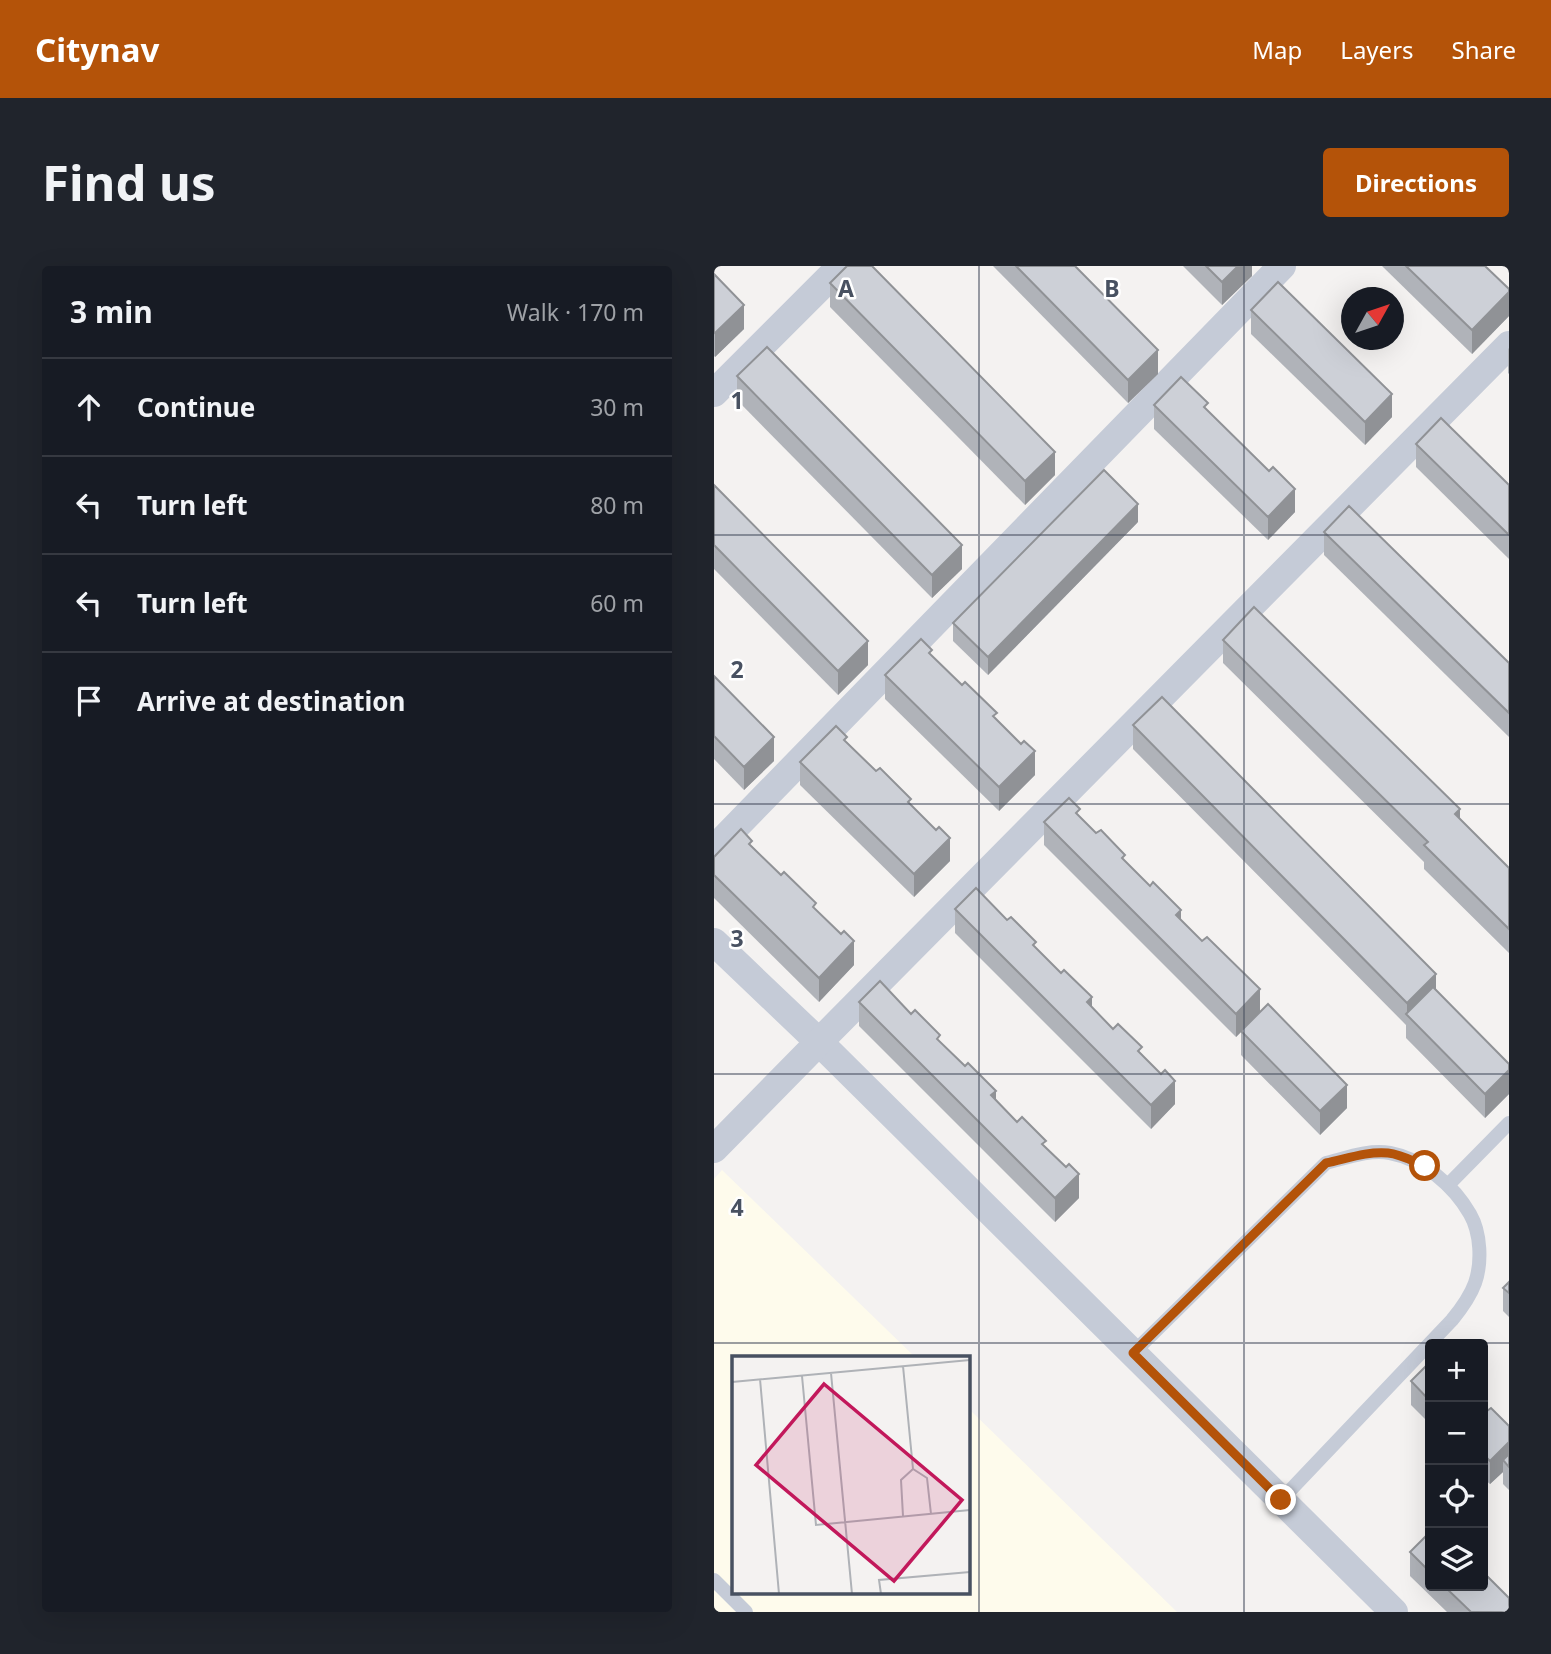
<!DOCTYPE html>
<html lang="en">
<head>
<meta charset="utf-8">
<style>
  :root { --surface:#171b24; --page:#20242c; --text:#f1f3f6; --muted:#9ea1a6; --line:#363941; --accent:#b45309 }
  body { margin:0; font-family:"Noto Sans",sans-serif; background:var(--page); color:var(--text) }
  .controls { position:absolute; right:21px; bottom:21px; display:grid; overflow:hidden; border-radius:7px; box-shadow:0 7px 28px #0002 }
  .controls button { width:63px; height:63px; display:grid; place-items:center; padding:0; border:0; border-bottom:2px solid var(--line); background:var(--surface); color:var(--text); font:35px sans-serif }
  .compass { position:absolute; left:627px; top:21px; width:63px; height:63px; border-radius:50%; background:var(--surface); box-shadow:0 7px 28px #0002; rotate:50deg }
  .stop { position:absolute; width:21px; height:21px; margin:-16px; border:5px solid #b45309; border-radius:50%; background:#fff }
  .stop.end { background:#b45309; border-color:#fff; box-shadow:0 2px 7px #0008 }
  .list { margin:0; padding:0; list-style:none }
  h2 { display:flex; justify-content:space-between; align-items:center; height:91px; margin:0; padding:0 28px; font-size:30px }
  h2 small { font-size:23px; font-weight:400; color:var(--muted) }
  .list li { display:grid; grid-template-columns:46px 1fr auto; gap:21px; align-items:center; box-sizing:border-box; height:98px; padding:0 28px; border-top:2px solid var(--line) }
  .list b { display:block; font-size:26px; white-space:nowrap }
  .list em { font-size:23px; font-style:normal; color:var(--muted) }
  .icon { flex:none; width:38px; height:38px; fill:none; stroke:currentColor; stroke-width:2; stroke-linecap:round; stroke-linejoin:round }
  .map { position:relative; flex:none; width:795px; height:1346px; overflow:hidden; border-radius:7px }
  header { display:flex; align-items:center; gap:42px; box-sizing:border-box; height:98px; padding:0 35px; background:var(--accent); color:#fff }
  header strong { font-size:33px }
  nav { display:flex; gap:38px; margin-inline-start:auto; font-size:24px }
  .intro { display:flex; align-items:center; justify-content:space-between; box-sizing:border-box; height:168px; padding:0 42px }
  h1 { margin:0; font-size:49px }
  .button { padding:18px 32px; border-radius:7px; background:var(--accent); color:#fff; font-size:24px; font-weight:700 }
  main { display:flex; gap:42px; padding:0 42px }
  aside { flex:1; background:var(--surface); border-radius:7px; box-shadow:0 7px 28px #0002 }
  .map>svg:first-child { display:block }
  .commercial { fill:#fefbec }
  .lines { fill:none; stroke-linecap:round; stroke-linejoin:round }
  .lane { stroke:#c5cbd7; stroke-width:14 }
  .street { stroke:#c5cbd7; stroke-width:28 }
  .wall { fill:#b0b3b9 }
  .shaded-wall { fill:#909296 }
  .building { fill:#cdd0d7; stroke:#909296; stroke-width:2 }
  .route { stroke:#b45309; stroke-width:9 }
  .grid { fill:none; stroke:#485161; stroke-width:2; stroke-opacity:0.55 }
  .inset-road { fill:none; stroke:#afb2b7; stroke-width:2 }
  .view { fill:#c2185b; fill-opacity:0.15; stroke:#c2185b; stroke-width:3.5 }
  .inset-edge { fill:none; stroke:#485161; stroke-width:3.5 }
  .grid-label { font-size:23px; text-anchor:middle; font-weight:bold; fill:#485161; stroke:#fff; stroke-width:5; stroke-linejoin:round; paint-order:stroke }
</style>
</head>
<body>
<header>
<strong>Citynav</strong>
<nav><a>Map</a><a>Layers</a><a>Share</a></nav>
</header>
<div class="intro"><h1>Find us</h1><a class="button">Directions</a></div>
<main>
<aside>
<h2>3 min<small>Walk · 170 m</small></h2>
<ul class="list">
<li><svg class="icon" aria-label="ahead" viewBox="0 0 24 24"><path d="M12 20V5M6 11l6-6 6 6"/></svg><div><b>Continue</b></div><em>30 m</em></li>
<li><svg class="icon" aria-label="left" viewBox="0 0 24 24"><path d="M17 20v-9H6M10 6l-5 5 5 5"/></svg><div><b>Turn left</b></div><em>80 m</em></li>
<li><svg class="icon" aria-label="left" viewBox="0 0 24 24"><path d="M17 20v-9H6M10 6l-5 5 5 5"/></svg><div><b>Turn left</b></div><em>60 m</em></li>
<li><svg class="icon" aria-label="arrive" viewBox="0 0 24 24"><path d="M6 21V4h12l-3 4 3 4H6"/></svg><div><b>Arrive at destination</b></div></li>
</ul>
</aside>
<div class="map">
<svg width="795" height="1346" viewBox="0 0 795 1346">
  <rect width="100%" height="100%" fill="#f4f2f1"/>
  <!-- commercial -->
  <polygon class="commercial" points="8,904 202,1092 19,1092 19,1327 254,1327 254,1142 463,1346 0,1346 0,913"/>
  <g class="lines">
    <!-- lane -->
    <g class="lane">
      <polyline points="734,919 795,857"/>
      <path d="M419,1087L612,897C632,892 655,883 676,887C709,893 740,920 756,948C767,967 768,997 761,1017C756,1031 747,1043 738,1054L567,1234"/>
      <polyline points="0,1314 32,1346"/>
    </g>
    <!-- street -->
    <g class="street">
      <polyline points="0,127 127,0"/>
      <polyline points="0,583 568,0"/>
      <polyline points="0,676 105,776 680,1346"/>
      <polyline points="0,883 105,776 795,79"/>
    </g>
  </g>
  <!-- wall -->
  <g class="wall">
    <polygon points="279,0 361,0 444,108 414,137"/>
    <polygon points="469,0 538,0 538,10 508,39"/>
    <polygon points="668,0 771,0 795,23 795,50 758,88"/>
    <polygon points="0,8 30,63 1,91 0,90"/>
    <polygon points="116,17 341,209 311,239 116,41"/>
    <polygon points="537,44 678,151 651,179 537,68"/>
    <polygon points="795,82 795,108 794,107 794,83"/>
    <polygon points="23,110 248,303 218,332 23,134"/>
    <polygon points="440,139 494,145 581,246 554,274 440,163"/>
    <polygon points="702,178 795,219 795,293 702,201"/>
    <polygon points="0,219 154,399 124,429 0,303"/>
    <polygon points="424,256 274,409 239,375 239,357"/>
    <polygon points="610,266 795,397 795,471 610,289"/>
    <polygon points="509,374 746,553 795,602 795,687 710,603 710,596 509,397"/>
    <polygon points="218,390 307,478 321,509 285,545 171,433 171,409"/>
    <polygon points="0,410 60,495 30,524 0,493"/>
    <polygon points="419,459 722,725 795,798 795,828 771,852 692,772 692,759 419,483"/>
    <polygon points="133,476 197,539 236,595 200,631 86,519 86,496"/>
    <polygon points="366,551 411,595 467,654 546,746 633,842 606,869 527,789 527,766 522,771 330,579 330,556"/>
    <polygon points="38,580 102,644 140,699 105,736 0,632 0,591"/>
    <polygon points="241,643 293,654 322,682 399,763 428,788 461,838 437,863 241,667"/>
    <polygon points="145,736 197,748 226,776 303,856 332,881 365,932 341,956 145,760"/>
    <polygon points="795,1016 795,1051 789,1045 789,1022"/>
    <polygon points="716,1096 716,1158 697,1139 697,1115"/>
    <polygon points="769,1141 773,1145 795,1160 795,1224 789,1218 789,1206 776,1218 769,1212"/>
    <polygon points="716,1266 716,1320 769,1320 795,1346 733,1346 696,1310 696,1286"/>
  </g>
  <!-- shaded-wall -->
  <g class="shaded-wall">
    <polygon points="524,0 538,0 538,10 508,39 508,16"/>
    <polygon points="795,26 795,50 758,88 758,64"/>
    <polygon points="30,39 30,63 1,91 1,67"/>
    <polygon points="444,84 444,108 414,137 414,114"/>
    <polygon points="678,128 678,151 651,179 651,156"/>
    <polygon points="341,186 341,209 311,239 311,215"/>
    <polygon points="581,223 581,246 554,274 554,251"/>
    <polygon points="424,238 424,256 274,409 274,391"/>
    <polygon points="248,279 248,303 218,332 218,309"/>
    <polygon points="154,375 154,399 124,429 124,405"/>
    <polygon points="60,471 60,495 30,524 30,501"/>
    <polygon points="321,485 321,509 285,545 285,521"/>
    <polygon points="746,543 746,567 741,548"/>
    <polygon points="236,572 236,595 200,631 200,608"/>
    <polygon points="467,644 467,668 462,649"/>
    <polygon points="140,675 140,699 105,736 105,712"/>
    <polygon points="722,708 722,732 693,750 693,737"/>
    <polygon points="546,723 546,747 522,771 522,748"/>
    <polygon points="378,731 378,755 373,736"/>
    <polygon points="795,804 795,828 771,852 771,828"/>
    <polygon points="461,815 461,838 437,863 437,839"/>
    <polygon points="633,819 633,842 606,869 606,845"/>
    <polygon points="282,825 282,848 277,829"/>
    <polygon points="365,908 365,932 341,956 341,932"/>
    <polygon points="795,1176 795,1199 789,1194 789,1206 776,1218 776,1195"/>
    <polygon points="256,1253 256,1267 254,1270 254,1256"/>
  </g>
  <!-- building -->
  <g class="building">
    <polygon points="133,0 158,0 341,186 311,215 116,17"/>
    <polygon points="302,0 361,0 444,84 414,114"/>
    <polygon points="492,0 524,0 508,16"/>
    <polygon points="692,0 771,0 795,23 795,26 758,64"/>
    <polygon points="0,8 30,39 1,67 0,66"/>
    <polygon points="564,16 678,128 651,156 537,44"/>
    <polygon points="53,81 248,279 218,309 23,110"/>
    <polygon points="467,111 494,137 490,141 555,205 559,201 581,223 554,251 440,139"/>
    <polygon points="727,152 795,219 795,269 702,178"/>
    <polygon points="390,204 424,238 274,391 239,357"/>
    <polygon points="0,219 154,375 124,405 0,279"/>
    <polygon points="635,240 795,397 795,447 610,266"/>
    <polygon points="540,341 746,543 741,548 795,602 795,663 710,579 714,576 509,374"/>
    <polygon points="207,373 218,384 215,387 248,419 251,416 283,447 279,450 307,478 310,475 321,485 285,521 171,409"/>
    <polygon points="0,410 60,471 30,501 0,470"/>
    <polygon points="448,431 722,708 693,737 419,459"/>
    <polygon points="122,460 133,471 130,474 162,505 166,502 197,533 194,536 222,564 225,561 236,572 200,608 86,496"/>
    <polygon points="355,532 366,543 362,547 382,567 387,564 411,589 408,592 436,620 439,616 467,644 462,649 488,675 493,671 546,723 522,748 330,556"/>
    <polygon points="27,563 38,575 35,578 67,609 70,606 102,637 99,641 127,668 130,665 140,675 105,712 0,609 0,591"/>
    <polygon points="262,622 293,654 297,651 322,676 319,679 347,707 350,704 378,731 373,736 399,763 404,758 428,781 424,785 447,808 451,804 461,815 437,839 241,643"/>
    <polygon points="166,715 197,748 201,744 226,769 223,773 251,800 254,797 282,825 277,829 303,856 308,851 332,875 328,878 352,901 355,898 365,908 341,932 145,736"/>
    <polygon points="719,721 795,798 795,804 771,828 692,748"/>
    <polygon points="554,738 633,819 606,845 527,765"/>
    <polygon points="795,1016 795,1027 789,1022"/>
    <polygon points="716,1096 716,1135 697,1115"/>
    <polygon points="769,1141 773,1145 777,1142 795,1160 795,1176 776,1195 769,1188"/>
    <polygon points="795,1188 795,1201 789,1194"/>
    <polygon points="716,1266 716,1306 696,1286"/>
    <polygon points="769,1306 795,1332 795,1346 757,1346 730,1320 769,1320"/>
  </g>
  <g class="lines">
    <!-- route -->
    <path class="route" d="M567,1234L419,1087L612,897C632,893 653,885 674,887C686,888 699,895 711,900"/>
  </g>
  <!-- grid -->
  <path class="grid" d="M265,0V1346M530,0V1346M0,269H795M0,538H795M0,808H795M0,1077H795"/>
  <!-- overview -->
  <g transform="translate(18 1090)">
    <rect width="238" height="238" fill="#f4f2f1"/>
    <path class="inset-road" d="M171,10L181,113M99,17L120,238M70,20L84,169L238,154M28,23L47,238M0,26L238,4M171,160L169,124L181,113L195,122L199,158M149,238L147,224L238,216"/>
    <path class="view" d="M92,28L230,144L162,225L24,109Z"/>
    <rect width="238" height="238" class="inset-edge"/>
  </g>
  <g class="grid-label">
    <text x="132" y="31">A</text>
    <text x="398" y="31">B</text>
    <text x="23" y="143">1</text>
    <text x="23" y="412">2</text>
    <text x="23" y="681">3</text>
    <text x="23" y="950">4</text>
  </g>
</svg>
<div class="controls">
<button>+</button>
<button>−</button>
<button><svg class="icon" aria-label="locate" viewBox="0 0 24 24"><circle cx="12" cy="12" r="6"/><path d="M12 2v4M12 18v4M2 12h4M18 12h4"/></svg></button>
<button><svg class="icon" aria-label="layers" viewBox="0 0 24 24"><path d="M12 4l9 5-9 5-9-5zM3 14l9 5 9-5"/></svg></button>
</div>
<svg class="compass" viewBox="-18 -18 36 36"><path d="M0-13l5 13h-10z" fill="#e53935"/><path d="M0 13l5-13h-10z" fill="#9ea1a6"/></svg>
<div class="stop" style="left:711px;top:900px"></div>
<div class="stop end" style="left:567px;top:1234px"></div>
</div>
</main>
</body>
</html>
